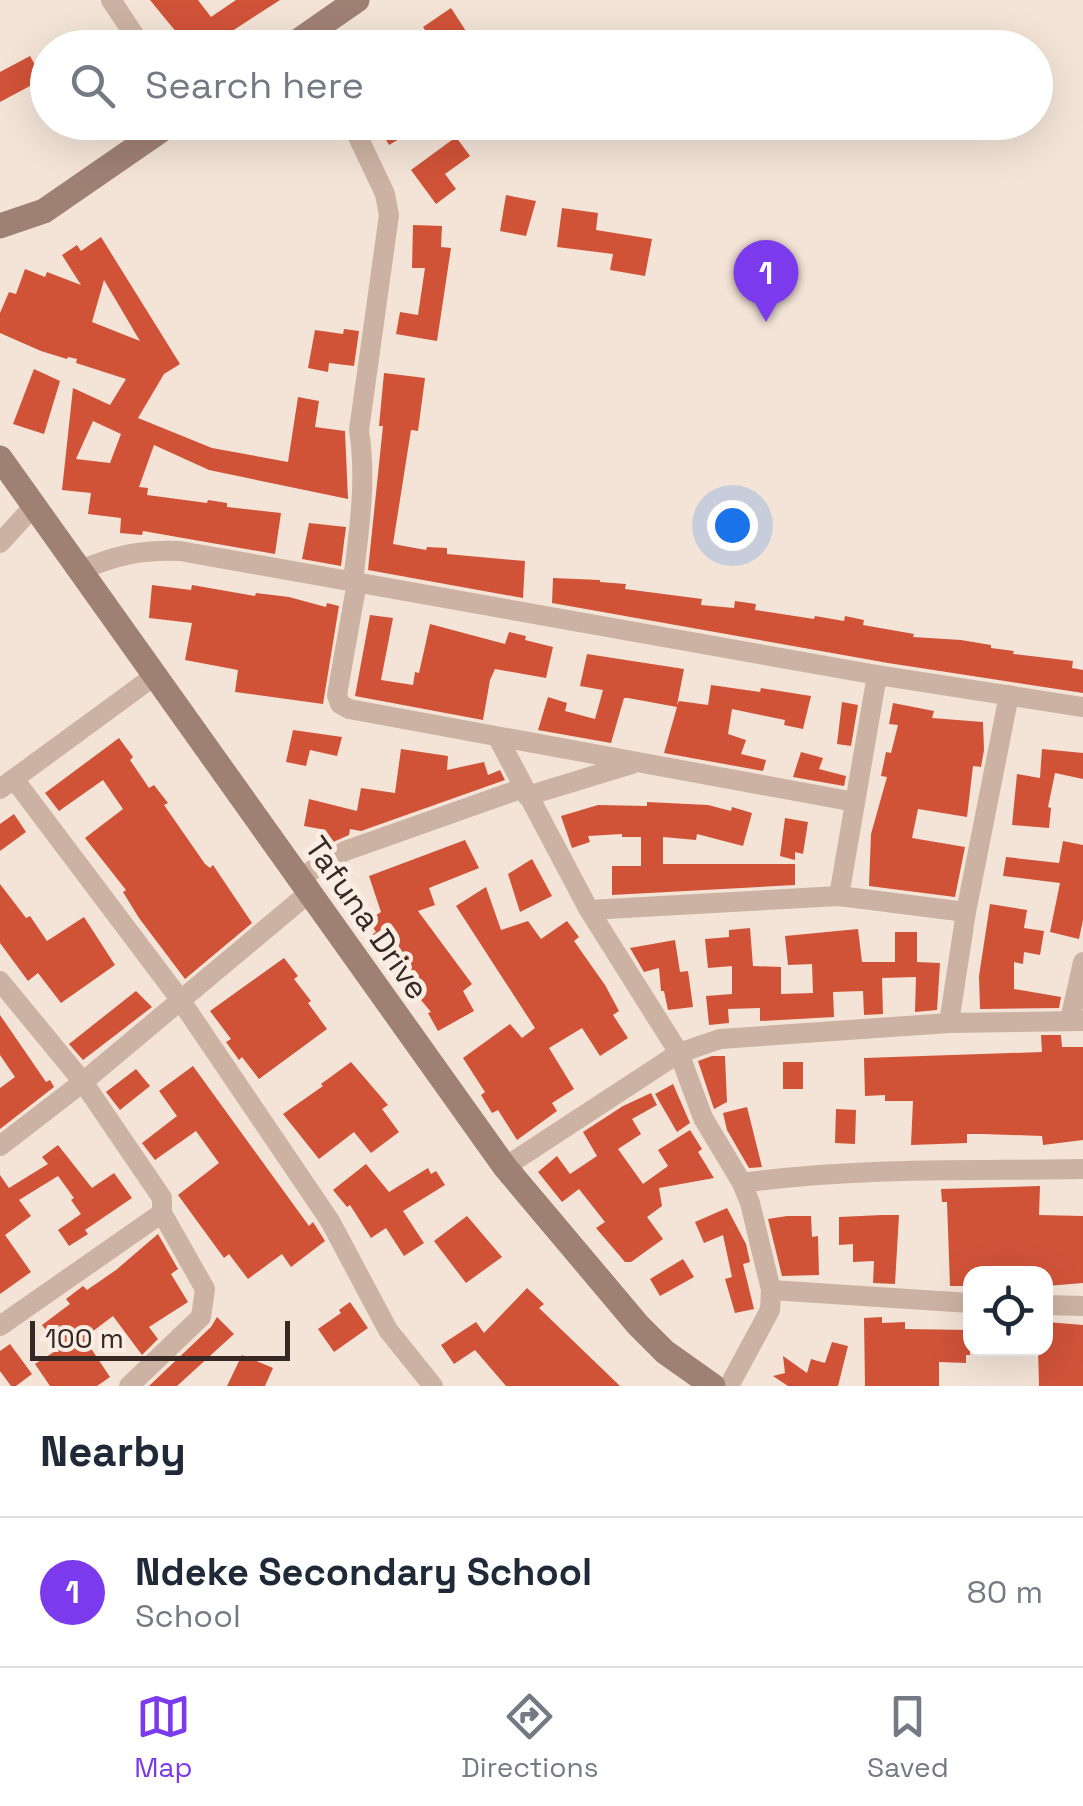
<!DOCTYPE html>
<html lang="en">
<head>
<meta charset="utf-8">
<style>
  :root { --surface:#fff; --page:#f6f6f7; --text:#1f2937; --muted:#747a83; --line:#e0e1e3; --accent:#7c3aed }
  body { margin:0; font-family:"Space Grotesk",sans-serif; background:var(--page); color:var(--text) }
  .controls { position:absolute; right:30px; bottom:30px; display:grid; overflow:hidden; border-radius:20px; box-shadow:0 10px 40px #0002 }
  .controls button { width:90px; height:90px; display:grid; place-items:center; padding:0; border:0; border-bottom:2px solid var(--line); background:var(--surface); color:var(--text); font:50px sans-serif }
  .scale { position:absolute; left:30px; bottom:25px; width:260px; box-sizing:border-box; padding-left:10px; border:5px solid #362925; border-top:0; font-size:28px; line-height:35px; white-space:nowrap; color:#362925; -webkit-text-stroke:8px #faeee4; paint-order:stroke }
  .you { position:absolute; left:732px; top:525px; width:35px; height:35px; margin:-25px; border:8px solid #fff; border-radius:50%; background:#1a73e8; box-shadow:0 0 0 15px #1a73e833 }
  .badge { display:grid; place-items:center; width:65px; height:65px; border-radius:50%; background:var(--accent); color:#fff; font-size:32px; font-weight:700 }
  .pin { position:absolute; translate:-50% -82px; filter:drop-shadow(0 2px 5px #0008) }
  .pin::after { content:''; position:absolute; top:52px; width:35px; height:30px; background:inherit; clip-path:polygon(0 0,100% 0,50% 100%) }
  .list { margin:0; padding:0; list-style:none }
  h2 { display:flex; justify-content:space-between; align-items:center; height:130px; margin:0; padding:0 40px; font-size:42px }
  h2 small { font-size:32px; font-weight:400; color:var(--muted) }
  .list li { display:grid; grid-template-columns:65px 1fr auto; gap:30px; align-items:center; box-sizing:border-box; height:150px; padding:0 40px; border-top:2px solid var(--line) }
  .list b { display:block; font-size:38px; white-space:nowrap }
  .list p { margin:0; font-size:32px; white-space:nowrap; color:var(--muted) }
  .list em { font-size:32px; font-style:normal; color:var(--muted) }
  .icon { flex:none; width:55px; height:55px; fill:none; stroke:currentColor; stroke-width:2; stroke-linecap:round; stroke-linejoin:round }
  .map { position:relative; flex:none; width:1083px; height:1386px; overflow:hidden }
  .search { position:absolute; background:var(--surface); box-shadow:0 10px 40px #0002; left:30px; right:30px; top:30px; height:110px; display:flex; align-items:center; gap:25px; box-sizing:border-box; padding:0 35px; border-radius:55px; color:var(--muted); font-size:38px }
  .sheet { height:280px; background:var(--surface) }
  nav { display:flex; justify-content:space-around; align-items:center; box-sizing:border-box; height:140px; border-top:2px solid var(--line); background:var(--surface); font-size:28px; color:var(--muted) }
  nav a { display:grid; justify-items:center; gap:5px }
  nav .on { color:var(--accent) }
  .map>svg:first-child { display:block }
  .building { fill:#d05338; fill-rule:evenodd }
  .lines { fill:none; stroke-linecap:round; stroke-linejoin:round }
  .street { stroke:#ccb2a2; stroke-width:20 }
  .secondary { stroke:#9f8174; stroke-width:25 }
  .labels { text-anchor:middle; stroke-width:10; stroke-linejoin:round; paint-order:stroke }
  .street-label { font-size:32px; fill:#362925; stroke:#faeee4 }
</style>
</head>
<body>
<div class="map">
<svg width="1083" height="1386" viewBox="0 0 1083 1386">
  <rect width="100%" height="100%" fill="#f3e4d7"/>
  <!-- building -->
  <g class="building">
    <polygon points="150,0 198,0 211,17 236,0 280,0 226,35 230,41 222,48 159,48 177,33"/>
    <polygon points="451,8 477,48 437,48 423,27"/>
    <polygon points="30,56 43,79 0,102 0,72"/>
    <polygon points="376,122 428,122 389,145"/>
    <polygon points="456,137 470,156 445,174 456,189 436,204 411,170"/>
    <polygon points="506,195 536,201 526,236 500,231"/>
    <polygon points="562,208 598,213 596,230 652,239 645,276 610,270 613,254 557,247"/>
    <polygon points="413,225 442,226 441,247 451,248 437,341 396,334 400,312 418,315 425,268 412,268"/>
    <path d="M101,237L180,364L164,374L138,418L212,448L288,462L298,397L319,401L315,427L345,431L348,499L209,470L154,445L139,487L148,488L147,495L207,503L208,500L227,503V507L281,513L275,554L143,531L142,535L120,533L121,518L88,514L91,493L62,490L73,388L110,405L126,379L76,363L77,359L68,357L67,359L41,351L0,333V313L9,292L16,294L25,269L45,277L47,272L81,285L62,255L77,245L81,251ZM104,280L140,341L92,322ZM93,421L121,434L110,463L76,459Z"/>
    <polygon points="344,329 359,331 354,366 329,363 328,372 308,368 315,330 343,334"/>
    <polygon points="34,369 60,381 44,434 13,424"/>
    <polygon points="384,373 425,378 418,431 411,430 393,544 426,550 427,547 447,548 447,554 525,561 523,598 368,570 383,426 379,426"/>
    <polygon points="309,523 346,527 341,566 302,559"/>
    <polygon points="553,578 600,580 600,582 626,584 625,589 702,599 701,605 734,608 735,601 756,604 755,610 814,619 815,616 844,621 845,616 864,620 863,625 914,634 913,637 961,640 991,645 991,648 1014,651 1013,654 1073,661 1072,668 1083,670 1083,693 888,663 552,603"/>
    <polygon points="152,585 191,590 192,585 255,596 256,593 289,597 326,607 327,603 339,606 323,704 235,692 238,670 185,660 192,623 149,618"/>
    <polygon points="370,615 393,618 381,680 413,685 415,672 419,673 430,624 505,644 509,632 526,636 525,640 553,647 546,678 495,669 490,680 483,720 355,696"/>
    <polygon points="587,654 684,669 677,705 679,701 708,705 711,685 760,692 761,688 811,696 803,729 784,725 785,720 732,709 728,734 746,740 741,754 766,760 763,771 664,753 677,707 628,698 624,698 611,743 538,730 548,697 567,703 565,711 595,719 603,690 580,686"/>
    <polygon points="842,702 858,705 851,746 837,744"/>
    <polygon points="893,703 934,711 932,718 983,722 984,750 981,767 973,766 967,817 918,809 912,838 965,847 955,897 869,886 871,834 887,777 881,776 886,752 891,753 898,725 889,724"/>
    <polygon points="293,730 342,737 337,756 310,750 306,766 286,762"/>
    <polygon points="119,738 133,757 130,760 149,788 154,785 168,803 164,805 205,864 210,868 213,865 252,923 185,979 139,918 123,892 126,890 85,838 123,809 103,780 59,811 45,793"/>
    <polygon points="401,749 448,756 447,770 484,762 488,775 500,770 505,780 361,831 350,829 349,835 331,843 324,842 326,830 304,826 309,799 357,811 361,788 395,793"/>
    <polygon points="1042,749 1083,753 1083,779 1055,773 1048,807 1051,808 1049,828 1012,825 1017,774 1040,778"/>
    <polygon points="801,752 823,758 819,769 846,776 844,786 793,777"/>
    <polygon points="647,802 708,805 731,811 732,807 752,813 743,846 697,834 696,840 663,837 663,864 795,864 795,885 612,895 612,866 641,866 641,837 622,837 622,834 588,836 590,842 572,848 561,816 598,805 647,806"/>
    <polygon points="14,814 26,832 0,851 0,824"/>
    <polygon points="785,818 808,822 803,854 795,852 795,860 780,856"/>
    <polygon points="465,840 479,868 429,888 435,905 418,911 472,984 463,991 474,1011 438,1031 428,1013 431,1012 396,970 389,974 368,937 376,932 368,920 381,912 369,876"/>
    <polygon points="1063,841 1083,845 1083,920 1079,939 1050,932 1060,883 1003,876 1006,857 1059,863"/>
    <polygon points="532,859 552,896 520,912 508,874"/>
    <polygon points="0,884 26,918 30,916 47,941 84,917 115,965 61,1003 38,973 28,981 0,943"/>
    <polygon points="486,887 501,930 528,921 541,939 567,921 579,937 574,941 605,985 619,1011 613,1015 628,1038 600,1056 582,1028 549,1048 574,1089 552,1103 557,1111 517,1140 498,1110 492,1113 481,1095 485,1092 463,1058 510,1024 522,1038 535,1028 456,906"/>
    <polygon points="990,904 1027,910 1024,928 1044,931 1040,955 1024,952 1023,964 1014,962 1014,989 1061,997 1059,1008 980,1009 979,976"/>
    <polygon points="750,928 753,966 781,967 781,994 813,993 812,964 788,965 785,936 858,929 862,962 895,962 895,932 917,932 917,962 940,963 937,1010 915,1012 916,977 882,978 883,1014 864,1015 863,991 833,992 834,1017 760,1021 760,1008 728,1009 729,1023 709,1025 706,996 732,994 732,966 708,968 705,939 729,937 729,930"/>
    <polygon points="675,940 680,972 688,971 693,1007 668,1010 664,991 661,991 659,968 644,972 630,948"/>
    <polygon points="284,958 298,976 294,979 311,1001 308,1003 327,1029 259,1079 242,1057 239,1060 226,1042 231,1039 210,1011"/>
    <polygon points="136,991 152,1007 83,1060 69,1044"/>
    <polygon points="0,1015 46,1082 50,1080 54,1087 0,1129 0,1088 15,1077 0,1055"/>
    <polygon points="1041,1035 1061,1035 1062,1047 1083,1047 1083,1140 1043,1145 1042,1136 983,1134 967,1134 967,1143 911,1145 913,1101 885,1101 885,1095 865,1096 864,1058 1042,1052"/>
    <polygon points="712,1056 725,1056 727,1102 714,1109 698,1061"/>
    <polygon points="351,1062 388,1105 382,1109 399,1132 371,1153 354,1132 319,1159 283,1114 323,1086 321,1084"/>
    <rect x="783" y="1062" width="20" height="27"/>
    <polygon points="193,1066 309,1226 313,1222 325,1241 291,1267 282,1254 248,1279 229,1254 224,1258 178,1195 219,1163 196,1131 155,1160 142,1143 177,1116 159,1091"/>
    <polygon points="136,1069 150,1086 120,1110 106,1092"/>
    <polygon points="673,1084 690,1123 677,1132 655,1094"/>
    <polygon points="651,1093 657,1105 632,1119 641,1134 618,1149 643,1184 668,1166 658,1150 690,1130 702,1149 698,1152 714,1178 659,1188 662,1206 647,1217 663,1239 631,1262 625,1262 596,1228 605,1222 579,1189 562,1202 538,1172 557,1156 570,1174 597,1156 583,1132 623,1106"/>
    <polygon points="747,1107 762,1167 749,1168 727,1130 723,1113"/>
    <polygon points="836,1109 856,1110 855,1144 835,1143"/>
    <polygon points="58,1145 92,1188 114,1173 132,1198 85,1230 88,1234 69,1246 58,1230 81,1214 71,1200 74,1198 58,1176 19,1200 31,1216 5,1235 31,1272 0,1294 0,1175 9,1188 48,1164 42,1157"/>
    <polygon points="366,1164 389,1192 428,1168 431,1174 436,1171 445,1185 403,1211 424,1243 404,1256 386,1228 371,1238 350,1205 347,1207 333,1190"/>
    <polygon points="1040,1186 1039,1215 1083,1216 1083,1283 1047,1286 1047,1274 970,1274 970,1286 950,1286 947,1202 942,1202 941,1189"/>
    <polygon points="727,1208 746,1244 750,1262 743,1264 754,1309 735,1313 725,1279 732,1277 723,1235 704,1243 695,1222"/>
    <polygon points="882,1215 899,1215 895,1284 873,1283 874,1261 853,1262 853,1244 839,1245 839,1217"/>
    <polygon points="467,1216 502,1257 466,1283 434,1241"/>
    <polygon points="787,1216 811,1216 812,1237 818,1236 819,1275 782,1276 768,1219"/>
    <polygon points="158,1234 178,1269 171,1274 188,1302 149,1327 158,1339 142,1355 113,1316 84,1338 110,1377 97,1386 50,1386 35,1364 60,1348 42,1325 70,1304 66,1299 83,1286 87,1290 116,1270"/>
    <polygon points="683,1259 694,1277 660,1296 650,1279"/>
    <polygon points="527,1288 544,1304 539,1308 620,1386 506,1386 475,1350 454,1364 441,1345 476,1322 484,1333"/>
    <polygon points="350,1302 368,1328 334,1352 318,1329 341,1313 339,1310"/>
    <polygon points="217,1317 234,1334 177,1386 149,1386 211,1327"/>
    <polygon points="882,1317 882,1323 905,1322 905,1329 970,1330 970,1355 966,1355 966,1363 939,1362 939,1386 865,1386 864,1318"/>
    <polygon points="1047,1322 1083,1325 1083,1386 1039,1386 1038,1348 1047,1348"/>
    <polygon points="832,1342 848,1346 838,1386 788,1386 773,1376 785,1373 783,1356 807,1373 811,1359 825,1363"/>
    <polygon points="10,1344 32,1374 16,1386 11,1386 0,1371 0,1351"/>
    <polygon points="242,1355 273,1368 265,1386 227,1386"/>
  </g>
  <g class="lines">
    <!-- street -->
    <g class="street">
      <polyline points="111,0 143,48"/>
      <path d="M351,122L385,194L389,215L359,430C367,481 359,530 353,581"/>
      <polyline points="0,543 33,507"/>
      <path d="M79,571C113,556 142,549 180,551L877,675L1083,707"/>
      <polyline points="357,582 337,695 340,704 349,709 855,802"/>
      <polyline points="498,738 589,910 679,1053 703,1118 742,1183 750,1203 771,1290 770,1310 729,1386"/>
      <polyline points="14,779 179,998 330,1221 388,1330 433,1386"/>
      <polyline points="0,789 153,677"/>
      <polyline points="527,796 632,764"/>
      <polyline points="299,878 345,851 523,788"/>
      <polyline points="839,896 877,675"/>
      <polyline points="589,910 839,896 966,912"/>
      <polyline points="0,981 83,1082 162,1198 162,1213 0,1326"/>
      <polyline points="1070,1020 1083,962"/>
      <polyline points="949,1023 966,912 1009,695"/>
      <polyline points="0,1146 83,1082 310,892"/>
      <polyline points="505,1167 679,1053 720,1039 949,1023 1083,1021"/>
      <path d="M742,1183C856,1167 968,1171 1083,1169"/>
      <polyline points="771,1290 970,1303"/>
      <polyline points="1046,1305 1083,1306"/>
      <polyline points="129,1386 201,1317 205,1289 162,1213"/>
    </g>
    <!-- secondary -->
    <g class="secondary">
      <polyline points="288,48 357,0"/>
      <polyline points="0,226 44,211 173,122"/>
      <polyline points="0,458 505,1167 638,1325 665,1352 713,1386"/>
    </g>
  </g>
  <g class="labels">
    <!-- street labels -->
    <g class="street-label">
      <text transform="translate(367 918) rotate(55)" y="11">Tafuna Drive</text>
    </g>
  </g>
</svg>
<div class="controls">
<button><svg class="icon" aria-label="locate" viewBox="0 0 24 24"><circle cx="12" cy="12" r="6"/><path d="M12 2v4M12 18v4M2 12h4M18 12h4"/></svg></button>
</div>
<div class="scale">100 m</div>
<div class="you"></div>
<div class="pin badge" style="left:766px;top:322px">1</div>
<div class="search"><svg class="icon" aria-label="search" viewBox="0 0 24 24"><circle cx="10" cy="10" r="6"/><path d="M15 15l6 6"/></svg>Search here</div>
</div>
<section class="sheet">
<h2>Nearby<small></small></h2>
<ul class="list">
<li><span class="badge">1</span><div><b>Ndeke Secondary School</b><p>School</p></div><em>80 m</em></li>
</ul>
</section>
<nav>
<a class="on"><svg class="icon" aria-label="map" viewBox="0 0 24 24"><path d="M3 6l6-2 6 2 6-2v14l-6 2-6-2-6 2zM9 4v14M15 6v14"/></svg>Map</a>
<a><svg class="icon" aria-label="directions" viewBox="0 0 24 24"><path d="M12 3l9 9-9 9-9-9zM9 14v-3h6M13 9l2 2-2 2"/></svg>Directions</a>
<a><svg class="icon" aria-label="saved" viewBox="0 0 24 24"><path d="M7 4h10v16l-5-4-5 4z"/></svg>Saved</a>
</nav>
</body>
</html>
